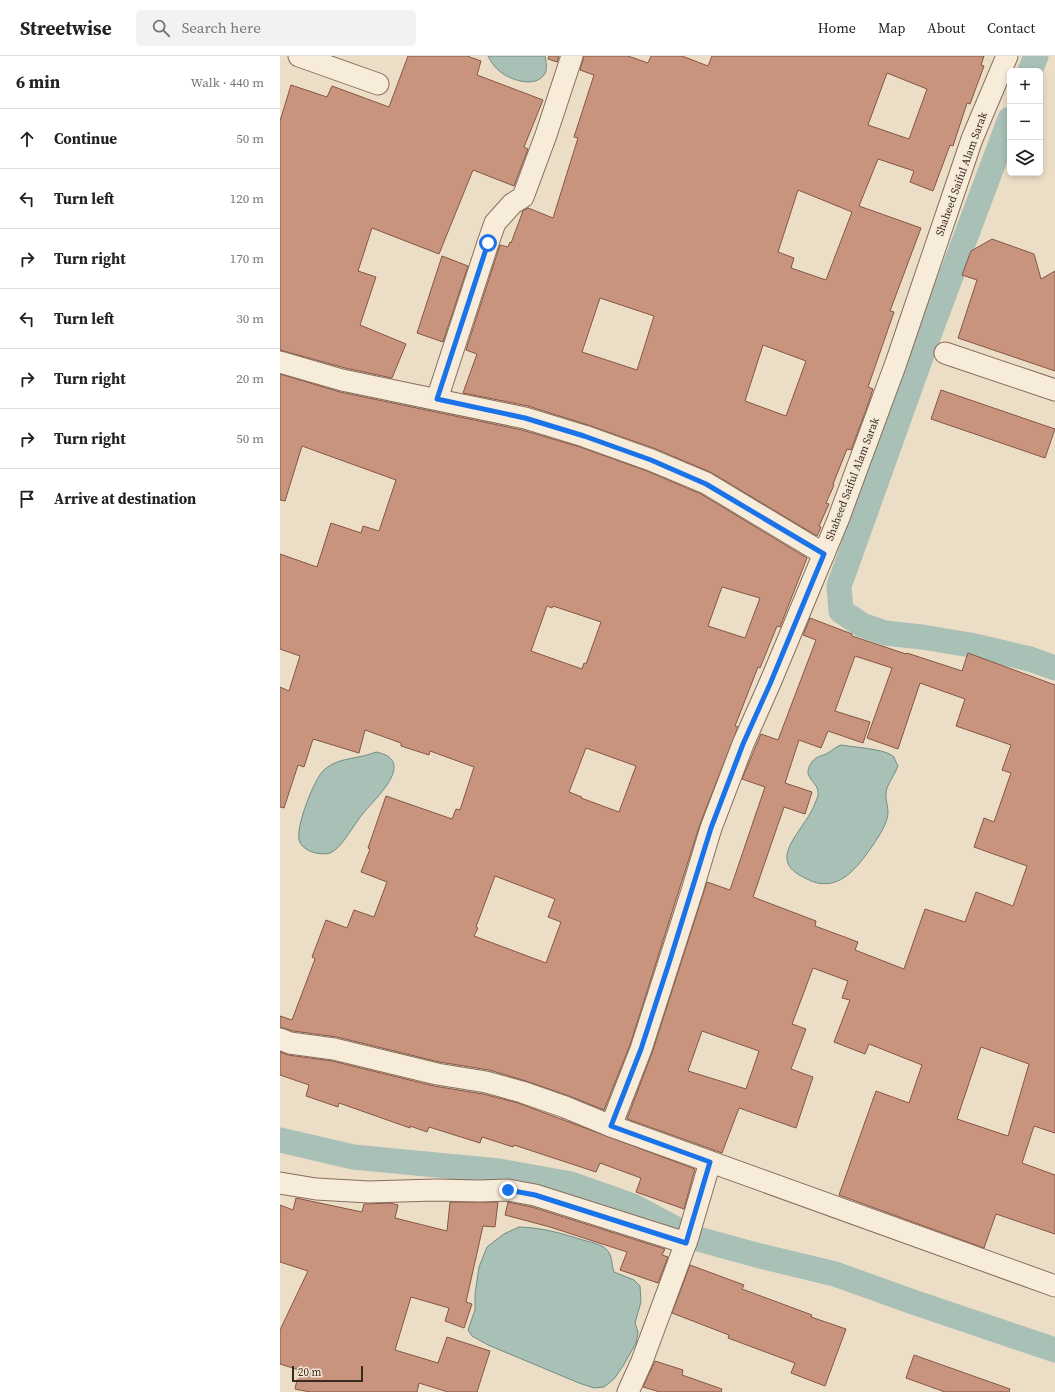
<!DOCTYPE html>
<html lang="en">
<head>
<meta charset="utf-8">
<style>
  :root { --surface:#fff; --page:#f2f2f2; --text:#222; --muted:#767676; --line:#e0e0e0 }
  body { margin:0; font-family:"Source Serif 4",serif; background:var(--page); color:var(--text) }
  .controls { position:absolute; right:12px; top:12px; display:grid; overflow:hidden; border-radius:6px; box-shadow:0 2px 6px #0003 }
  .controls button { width:36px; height:36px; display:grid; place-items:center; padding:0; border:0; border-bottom:1px solid var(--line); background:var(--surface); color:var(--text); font:20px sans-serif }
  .scale { position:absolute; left:12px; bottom:10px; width:71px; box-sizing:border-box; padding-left:4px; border:2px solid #382920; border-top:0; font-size:11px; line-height:14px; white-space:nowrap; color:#382920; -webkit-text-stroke:3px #f4e8d6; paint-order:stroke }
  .stop { position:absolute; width:12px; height:12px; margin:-9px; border:3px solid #1a73e8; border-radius:50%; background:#fff }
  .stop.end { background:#1a73e8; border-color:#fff; box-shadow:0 1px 4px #0008 }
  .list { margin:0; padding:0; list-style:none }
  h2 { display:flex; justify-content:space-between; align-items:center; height:52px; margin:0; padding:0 16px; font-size:17px }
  h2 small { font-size:13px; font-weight:400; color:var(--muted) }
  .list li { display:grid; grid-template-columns:26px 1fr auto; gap:12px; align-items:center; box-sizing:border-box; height:60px; padding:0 16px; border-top:1px solid var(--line) }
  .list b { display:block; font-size:15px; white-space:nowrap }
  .list em { font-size:13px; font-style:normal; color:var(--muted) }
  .icon { flex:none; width:22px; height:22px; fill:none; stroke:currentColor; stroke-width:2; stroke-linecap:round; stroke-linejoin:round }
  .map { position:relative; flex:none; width:775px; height:1336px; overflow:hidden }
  header { display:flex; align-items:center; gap:24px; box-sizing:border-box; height:56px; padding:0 20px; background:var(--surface); border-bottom:1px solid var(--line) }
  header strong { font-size:19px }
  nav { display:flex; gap:22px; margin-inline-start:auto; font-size:14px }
  .search { width:280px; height:36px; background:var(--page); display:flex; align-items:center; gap:10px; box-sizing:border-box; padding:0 14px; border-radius:6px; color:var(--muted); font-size:15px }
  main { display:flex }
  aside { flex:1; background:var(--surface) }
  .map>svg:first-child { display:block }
  .water { fill:#a8c0b6; stroke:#6f8e83 }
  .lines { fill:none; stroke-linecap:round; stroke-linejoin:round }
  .canal { stroke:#a8c0b6; stroke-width:25 }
  .building { fill:#c9947e; stroke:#855644; fill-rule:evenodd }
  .minor-casing { stroke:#876e5d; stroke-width:23 }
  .minor { stroke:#f7ebda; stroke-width:21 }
  .route { stroke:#1a73e8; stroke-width:5 }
  .labels { text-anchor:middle; stroke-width:3; stroke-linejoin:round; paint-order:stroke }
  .street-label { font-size:11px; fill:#382920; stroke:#f4e8d6 }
</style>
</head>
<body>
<header>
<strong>Streetwise</strong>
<div class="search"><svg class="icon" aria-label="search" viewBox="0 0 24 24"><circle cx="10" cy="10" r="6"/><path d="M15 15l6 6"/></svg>Search here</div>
<nav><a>Home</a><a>Map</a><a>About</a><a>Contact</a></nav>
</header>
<main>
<aside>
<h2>6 min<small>Walk · 440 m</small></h2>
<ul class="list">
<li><svg class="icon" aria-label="ahead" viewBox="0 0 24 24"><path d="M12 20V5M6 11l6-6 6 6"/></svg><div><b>Continue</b></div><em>50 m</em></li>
<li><svg class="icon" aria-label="left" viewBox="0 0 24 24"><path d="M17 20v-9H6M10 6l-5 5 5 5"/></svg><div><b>Turn left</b></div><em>120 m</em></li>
<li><svg class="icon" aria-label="right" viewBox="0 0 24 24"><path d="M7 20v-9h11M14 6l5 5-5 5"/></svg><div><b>Turn right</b></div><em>170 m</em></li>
<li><svg class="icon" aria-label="left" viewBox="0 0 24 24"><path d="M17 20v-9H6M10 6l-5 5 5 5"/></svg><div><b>Turn left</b></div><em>30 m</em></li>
<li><svg class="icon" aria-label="right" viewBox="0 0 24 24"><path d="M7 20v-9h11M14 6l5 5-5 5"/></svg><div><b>Turn right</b></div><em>20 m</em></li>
<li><svg class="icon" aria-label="right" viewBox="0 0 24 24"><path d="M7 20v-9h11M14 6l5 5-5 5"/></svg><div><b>Turn right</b></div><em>50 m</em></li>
<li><svg class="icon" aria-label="arrive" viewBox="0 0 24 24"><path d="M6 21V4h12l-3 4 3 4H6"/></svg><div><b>Arrive at destination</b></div></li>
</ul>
</aside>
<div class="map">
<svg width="775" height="1336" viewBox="0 0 775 1336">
  <rect width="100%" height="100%" fill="#ecddc7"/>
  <!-- water -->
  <g class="water">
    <path d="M208,0H265C266,4 267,11 266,15C259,33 233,25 222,17C215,12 211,6 208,0Z"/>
    <path d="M561,689C572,691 607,693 614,701C615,704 617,708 618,710C615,718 609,726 607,732C604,743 608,747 608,756C608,767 599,780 593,789C577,812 557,840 525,822C517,818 508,813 507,803C505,787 530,764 535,747C537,743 539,739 538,735C536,724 521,721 532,706C536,700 542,700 548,697C553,694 555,691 561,689Z"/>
    <path d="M96,696C137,704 97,741 85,755C78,763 73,772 67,780C63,786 57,794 50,797C39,800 22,795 19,784C16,770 34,722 45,713C59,701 80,703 96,696Z"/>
    <path d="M239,1171C264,1172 280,1177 303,1184C310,1186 321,1188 326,1193C333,1199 331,1208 334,1216L354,1224L360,1230L361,1246L355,1267L358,1276L356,1287L343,1310L334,1323L324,1331L314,1332L299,1327L208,1289L192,1280L188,1274L195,1254V1238L199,1211L207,1191L224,1178Z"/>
  </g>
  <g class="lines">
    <!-- canal -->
    <g class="canal">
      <polyline points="750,15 756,0"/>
      <polyline points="730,63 650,276 559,530 561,555 582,569 605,577 642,581 690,589 750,603 775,612"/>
      <polyline points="0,1084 73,1101 219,1115 291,1128 353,1150 411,1181 480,1200 555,1218 633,1246 775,1294"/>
    </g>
  </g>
  <!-- building -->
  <g class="building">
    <polygon points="128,0 187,0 201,5 197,19 263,44 244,91 248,93 234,130 193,114 159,198 92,172 78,215 96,221 80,269 126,288 112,322 65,312 0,294 0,65 11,29 47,41 52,30 109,51"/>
    <polygon points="269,0 279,0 277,6 268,3"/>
    <path d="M304,0H348L368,7L371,0H402L428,10L432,0H704L701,9L704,10L690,48L687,47L673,90L670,89L653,135L630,126L634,115L598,103L579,150L641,172L610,255L614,256L588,331L593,333L586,354L571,394L567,393L553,428L554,429L546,447L549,448L539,470L541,471L537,480L432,417L376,393L308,369L248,350L183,337L197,298L186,294L220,189L228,191L230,186L231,187L243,155L248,152L273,162L298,82L294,81L314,19L300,14ZM607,17L647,33L629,83L588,69ZM518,134L572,156L546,224L511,212L514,202L498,196ZM320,242L374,260L357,314L302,296ZM483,289L526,305L506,360L465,345Z"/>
    <polygon points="712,183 754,198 761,223 775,215 775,315 678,282 697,224 682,219 691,195"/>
    <polygon points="162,200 188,210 163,286 137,277"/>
    <path d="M0,318L60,336L242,374L300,391L367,415L421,438L527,502L500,571L497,570L480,612L478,611L455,670L458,671L420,768L350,989L324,1054L289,1040L246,1025L209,1014L159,1006L57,981L13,975L0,971V960L12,964L35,903L32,901L46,864L67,872L74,854L94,861L107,826L81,816L90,793L88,792L106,740L172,763L176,753L180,754L194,711L150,695L149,699L121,690V687L85,674L79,697L33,683L24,711L18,709L4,752L0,751V631L9,635L20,600L0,593V498L37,511L51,467L81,477L83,470L99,475L116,424L22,390L5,445L0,444ZM442,531L480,542L465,582L428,570ZM267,550L272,552L273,550L321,566L306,608L304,607L302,613L251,595ZM306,692L356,710L339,756L301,742L302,741L289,736ZM215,820L275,843L268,861L281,866L266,907L194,880L198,872L196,871Z"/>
    <polygon points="661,334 775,373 765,402 651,363"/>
    <path d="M530,562L572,578V580L626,598L627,597L682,615L688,597L775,629V1077L754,1070L742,1107L775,1119V1178L716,1158L704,1192L559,1139L596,1035L629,1047L642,1009L589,988L585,998L554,986L570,944L562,942L568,925L533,912L512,968L526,973L511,1013L533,1021L516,1072L459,1052L442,1097L347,1063L372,997L427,826L450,834L485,731L462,723L481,678L498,684L536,584L523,579ZM575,600L612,612L587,682L618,693L640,627L685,643L676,670L731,689L722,714L731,717L714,766L704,762L694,791L747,810L733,850L696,836L685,866L645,853L624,913L575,894L578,886L535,870L536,865L473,841L504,751L525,758L532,736L505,727L519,684L541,692L548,675L583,687L590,666L555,655ZM422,975L479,995L466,1033L408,1015ZM701,991L749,1008L728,1080L677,1063Z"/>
    <polygon points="0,996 8,999 52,1005 154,1030 203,1038 238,1047 415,1113 404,1153 356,1136 361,1122 320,1107 316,1116 234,1089 233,1091 202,1081 200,1087 149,1071 147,1076 130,1070 130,1072 59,1047 58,1051 26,1040 29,1029 0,1019"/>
    <polygon points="16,1142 82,1156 84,1148 110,1147 118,1149 115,1162 167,1175 170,1146 218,1146 215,1171 203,1170 186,1246 192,1248 184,1272 165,1265 169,1252 131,1241 115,1294 158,1307 167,1281 210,1295 197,1336 168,1336 139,1327 137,1336 30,1336 15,1333 19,1314 0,1308 0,1274 28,1215 0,1206 0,1149 13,1154"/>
    <polygon points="228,1146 252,1151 385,1193 382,1199 388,1201 378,1227 340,1214 347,1196 270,1171 225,1159"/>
    <polygon points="410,1209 464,1229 462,1233 532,1259 531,1261 566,1273 545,1330 511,1317 515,1307 448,1282 449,1279 392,1257"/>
    <polygon points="634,1299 730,1333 729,1336 665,1336 626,1322"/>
    <polygon points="375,1305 403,1314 402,1319 442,1333 441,1336 380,1336 363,1331"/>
  </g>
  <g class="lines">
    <!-- minor casing -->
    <g class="minor-casing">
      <g id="minor">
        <polyline points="19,0 98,28"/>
        <polyline points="665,297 775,334"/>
        <polyline points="0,306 62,324 245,362 304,380 371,404 426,427 544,498"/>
        <polyline points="157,343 208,187 215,167 232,148 243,141 266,79 292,0"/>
        <polyline points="0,983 10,987 54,993 157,1018 206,1026 242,1036 285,1051 331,1070 775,1230"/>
        <polyline points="331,1070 361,993 412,835 431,772 463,688 490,627 558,464 616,307 692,83 727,0"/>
        <polyline points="0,1127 36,1133 89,1136 155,1134 200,1135 228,1134 255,1139 406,1187"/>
        <polyline points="348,1336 362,1305 408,1181 430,1106"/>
      </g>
    </g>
    <!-- minor -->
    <use href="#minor" class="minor"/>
  </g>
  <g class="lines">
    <!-- route -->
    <polyline class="route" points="208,187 157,343 245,362 304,380 371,404 426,428 544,498 490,628 463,688 431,772 390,904 361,993 331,1070 430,1106 406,1187 255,1139 228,1134"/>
  </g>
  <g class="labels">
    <!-- street labels -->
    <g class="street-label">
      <text transform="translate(681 118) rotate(-70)" y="4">Shaheed Saiful Alam Sarak</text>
      <text transform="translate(572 423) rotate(-69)" y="4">Shaheed Saiful Alam Sarak</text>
    </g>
  </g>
</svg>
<div class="controls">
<button>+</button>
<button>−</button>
<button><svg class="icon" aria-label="layers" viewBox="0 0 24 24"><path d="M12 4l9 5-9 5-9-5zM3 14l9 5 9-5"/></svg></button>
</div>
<div class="scale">20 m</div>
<div class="stop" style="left:208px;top:187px"></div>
<div class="stop end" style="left:228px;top:1134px"></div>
</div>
</main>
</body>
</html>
